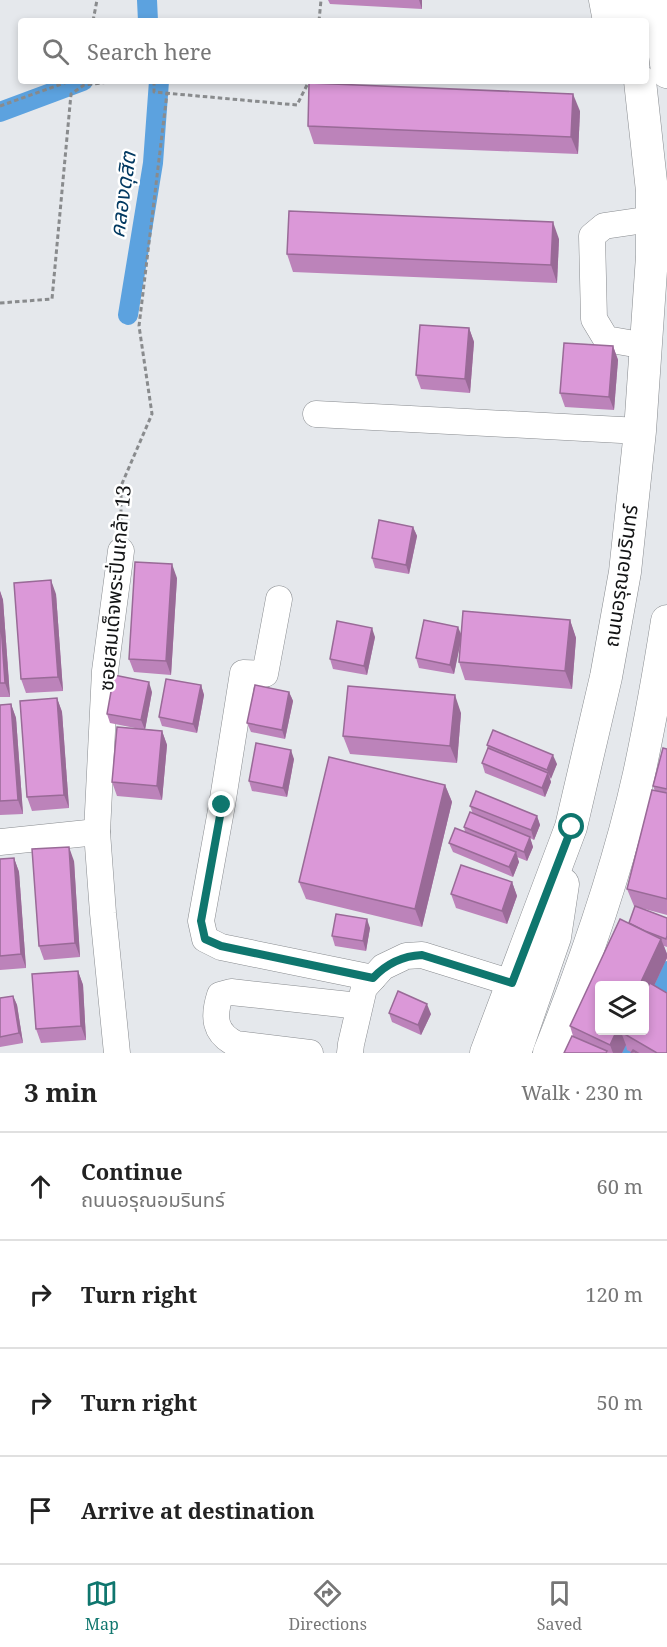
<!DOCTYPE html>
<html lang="en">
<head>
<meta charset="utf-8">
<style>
  :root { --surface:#fff; --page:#f6f6f6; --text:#222; --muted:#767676; --line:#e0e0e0; --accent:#0f766e }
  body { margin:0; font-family:"Noto Serif","Noto Sans Thai",serif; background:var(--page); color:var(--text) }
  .controls { position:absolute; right:18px; bottom:18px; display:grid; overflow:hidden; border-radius:6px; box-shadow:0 3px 9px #0003 }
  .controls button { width:54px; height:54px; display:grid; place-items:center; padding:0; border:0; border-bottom:2px solid var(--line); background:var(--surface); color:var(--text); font:30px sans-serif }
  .stop { position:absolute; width:18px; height:18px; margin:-14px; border:4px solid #0f766e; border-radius:50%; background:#fff }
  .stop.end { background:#0f766e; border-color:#fff; box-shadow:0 2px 6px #0008 }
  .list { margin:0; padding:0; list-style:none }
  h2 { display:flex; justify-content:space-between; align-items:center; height:78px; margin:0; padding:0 24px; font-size:26px }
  h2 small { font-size:20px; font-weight:400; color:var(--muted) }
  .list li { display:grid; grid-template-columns:39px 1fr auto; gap:18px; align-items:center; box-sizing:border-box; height:108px; padding:0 24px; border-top:2px solid var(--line) }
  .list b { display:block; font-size:22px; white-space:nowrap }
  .list p { margin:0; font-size:20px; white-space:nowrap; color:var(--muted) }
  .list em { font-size:20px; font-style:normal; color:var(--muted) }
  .icon { flex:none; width:33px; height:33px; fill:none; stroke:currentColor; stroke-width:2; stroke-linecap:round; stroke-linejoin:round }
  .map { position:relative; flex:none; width:667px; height:1053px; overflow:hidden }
  .search { position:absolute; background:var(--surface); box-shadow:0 3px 9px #0003; left:18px; right:18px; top:18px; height:66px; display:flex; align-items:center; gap:15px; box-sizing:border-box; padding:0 21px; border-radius:6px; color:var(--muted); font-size:22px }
  .sheet { height:510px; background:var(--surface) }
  nav { display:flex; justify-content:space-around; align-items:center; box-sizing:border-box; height:84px; border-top:2px solid var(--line); background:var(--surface); font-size:16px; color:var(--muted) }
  nav a { display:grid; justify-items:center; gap:3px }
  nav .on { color:var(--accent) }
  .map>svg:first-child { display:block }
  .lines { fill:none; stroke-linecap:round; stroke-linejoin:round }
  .canal { stroke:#5ca2df; stroke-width:20 }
  .minor-casing { stroke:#888b8f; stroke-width:27 }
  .major-casing { stroke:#888b8f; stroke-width:33 }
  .path { stroke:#898b8d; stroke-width:3; stroke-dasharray:4.5 3; stroke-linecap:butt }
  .minor { stroke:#fff; stroke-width:26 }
  .major { stroke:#fff; stroke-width:32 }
  .wall { fill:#bc83ba }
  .shaded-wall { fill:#996a97 }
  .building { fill:#db98d8; stroke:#996a97; stroke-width:1.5 }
  .route { stroke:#0f766e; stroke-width:8 }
  .labels { text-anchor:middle; stroke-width:5; stroke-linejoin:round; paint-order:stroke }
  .street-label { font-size:20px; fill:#121314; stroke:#fff }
  .water-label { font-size:21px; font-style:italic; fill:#023961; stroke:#fff }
</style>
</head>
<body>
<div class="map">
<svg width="667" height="1053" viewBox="0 0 667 1053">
  <rect width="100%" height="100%" fill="#e5e8ec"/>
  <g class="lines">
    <!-- canal -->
    <g class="canal">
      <polyline points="147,0 148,21"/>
      <polyline points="0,112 83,81"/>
      <polyline points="128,315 153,163 159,81"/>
      <polyline points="644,1014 667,971"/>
      <polyline points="624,1053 636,1030"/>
    </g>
    <!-- minor casing -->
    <g class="minor-casing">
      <g id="minor">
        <polyline points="638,221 604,226 592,236 594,319 606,339 646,346"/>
        <polyline points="316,414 640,431"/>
        <polyline points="279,599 265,674 243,673 222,805 201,921 205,939 221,947 373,978"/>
        <polyline points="0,842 97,832"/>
        <polyline points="117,1053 103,913 97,832 105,671 121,551"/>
        <path d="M310,1053L236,1044C214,1033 213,1017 220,995L231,992L359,1006"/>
        <polyline points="350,1053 351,1044 364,988 383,967 406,956 422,955 512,983"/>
      </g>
    </g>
    <!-- major casing -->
    <g class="major-casing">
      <g id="major">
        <polyline points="605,0 609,21"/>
        <polyline points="629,0 632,21"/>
        <polyline points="658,0 667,72"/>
        <polyline points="486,1053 571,827 606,677 625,572 640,431 652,256 652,191 640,81"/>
        <polyline points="515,1053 555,937 563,884"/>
        <path d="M549,1053C585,963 618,869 639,774C650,723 659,672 667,621"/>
      </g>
    </g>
    <!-- path -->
    <g class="path">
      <polyline points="93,21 97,0"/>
      <polyline points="319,21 321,0"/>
      <polyline points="154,81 154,92 297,105 309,81"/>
      <polyline points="0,106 70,81"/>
      <polyline points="0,303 52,299 71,94 84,85 119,81"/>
      <polyline points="121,529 121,486 152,414 139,326 167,93"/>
    </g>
    <!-- minor -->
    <use href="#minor" class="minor"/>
    <!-- major -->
    <use href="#major" class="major"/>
  </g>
  <!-- wall -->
  <g class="wall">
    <polygon points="328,0 422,0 422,9 330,4"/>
    <polygon points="580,111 578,154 314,144 308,126"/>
    <polygon points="559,239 557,283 293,272 287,254"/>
    <polygon points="469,328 474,342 470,393 421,389 416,375"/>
    <polygon points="613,346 618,360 614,410 565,407 560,393"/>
    <polygon points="413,527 417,536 409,574 375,568 372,558"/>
    <polygon points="177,578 171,675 134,672 129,659"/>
    <polygon points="0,591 3,600 10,697 0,697"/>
    <polygon points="56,594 63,691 26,693 21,679"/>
    <polygon points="570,620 576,638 572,689 465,680 459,662 460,643 454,674 419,668 416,658 461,634"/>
    <polygon points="375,637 367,675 333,669 330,659"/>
    <polygon points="201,685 204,695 197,733 162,726 159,717"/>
    <polygon points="152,692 145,729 162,731 167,745 162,800 117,796 112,782 140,729 110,723 107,714"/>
    <polygon points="289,692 293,701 285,739 251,732 247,723"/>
    <polygon points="57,698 62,712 69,808 32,811 27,797"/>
    <polygon points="11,704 16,718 23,814 0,815 0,705"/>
    <polygon points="461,713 457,763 350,754 343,736"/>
    <polygon points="487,745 557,764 550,779 551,782 545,797 485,773 482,763 488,749"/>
    <polygon points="667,749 667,915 641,908 667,918 667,947 664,946 667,954 667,958 654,986 667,1053 631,1053 631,1052 627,1050 626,1045 622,1053 564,1053 573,1036 570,1026 629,923 635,907 634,906 627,889 655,791 653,786"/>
    <polygon points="294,759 287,797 252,791 249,781"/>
    <polygon points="445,785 452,802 422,927 306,899 299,882"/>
    <polygon points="470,806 537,816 540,825 534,840 530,838 533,847 527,861 517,857 519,862 513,877 453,852 449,843 465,832 464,827 473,814"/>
    <polygon points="14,858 19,872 26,968 0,970 0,859"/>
    <polygon points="74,861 80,957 44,960 39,946"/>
    <polygon points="512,882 517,896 507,924 456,908 451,894"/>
    <polygon points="370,928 366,951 335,946 332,936"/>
    <polygon points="78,971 83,985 86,1040 41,1043 36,1029"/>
    <polygon points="13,996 17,1005 23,1043 0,1047 0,998"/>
    <polygon points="389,1013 431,1014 421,1035 392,1022"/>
  </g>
  <!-- shaded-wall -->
  <g class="shaded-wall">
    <polygon points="419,0 422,0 422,9"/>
    <polygon points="573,94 580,111 578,154 571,137"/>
    <polygon points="553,222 559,239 557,283 551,265"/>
    <polygon points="469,328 474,342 470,393 465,379"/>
    <polygon points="613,346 618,360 614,410 609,397"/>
    <polygon points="413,527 417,536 409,574 406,565"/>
    <polygon points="172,564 177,578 171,675 166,661"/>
    <polygon points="51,580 56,594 63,691 58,677"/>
    <polygon points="0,591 3,600 10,697 5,683 0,610"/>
    <polygon points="570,620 576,638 572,689 565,671"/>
    <polygon points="458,627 462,636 454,674 450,665"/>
    <polygon points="372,628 375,637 367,675 364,666"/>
    <polygon points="149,682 152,692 145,730 141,720"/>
    <polygon points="201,685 204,695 197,733 193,724"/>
    <polygon points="289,692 293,701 285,739 282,730"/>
    <polygon points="455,695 461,713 457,763 450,746"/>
    <polygon points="57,698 62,712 69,808 64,795"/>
    <polygon points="11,704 16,718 23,814 18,800"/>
    <polygon points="162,731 167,745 162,800 157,786"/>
    <polygon points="291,750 294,759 287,797 283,788"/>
    <polygon points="553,755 557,764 551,779 547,770"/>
    <polygon points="548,773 551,782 545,797 542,788"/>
    <polygon points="445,785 452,802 422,927 415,909"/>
    <polygon points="537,816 540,825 534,840 531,830"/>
    <polygon points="530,837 533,847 527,861 524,852"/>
    <polygon points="69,847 74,861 80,957 75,943"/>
    <polygon points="516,852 519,862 513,877 509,867"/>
    <polygon points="14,858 19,872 26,968 21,954"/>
    <polygon points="512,882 517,896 507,924 502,911"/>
    <polygon points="367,919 370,928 366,951 363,941"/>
    <polygon points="661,939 667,954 667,958 645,1005 645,986 639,986"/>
    <polygon points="78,971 83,985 86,1040 81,1026"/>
    <polygon points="13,996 17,1005 23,1043 19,1033"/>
    <polygon points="427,1004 431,1014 421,1035 418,1025"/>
    <polygon points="617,1030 632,1030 621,1032 626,1045 622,1053 613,1053 610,1045"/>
  </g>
  <!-- building -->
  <g class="building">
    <polygon points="309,83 573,94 571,137 308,126"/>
    <polygon points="289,211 553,222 551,265 287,254"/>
    <polygon points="420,325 469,328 465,379 416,375"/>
    <polygon points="564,343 613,346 609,397 560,393"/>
    <polygon points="379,520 413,527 406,565 372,558"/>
    <polygon points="135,562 172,564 166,661 129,659"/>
    <polygon points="51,580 58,677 21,679 14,583"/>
    <polygon points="0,610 5,683 0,683"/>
    <polygon points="463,611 570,620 565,671 459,662"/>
    <polygon points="424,620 458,627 450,665 416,658"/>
    <polygon points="337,621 372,628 364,666 330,659"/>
    <polygon points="114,675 149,682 141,720 107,714"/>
    <polygon points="166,679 201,685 193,724 159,717"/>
    <polygon points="255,685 289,692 282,730 247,723"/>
    <polygon points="348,686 455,695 450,746 343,736"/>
    <polygon points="57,698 64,795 27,797 20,701"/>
    <polygon points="11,704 18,800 0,801 0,705"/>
    <polygon points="117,727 162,731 157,786 112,782"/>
    <polygon points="493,730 553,755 547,770 487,745"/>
    <polygon points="256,743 291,750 283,788 249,781"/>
    <polygon points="488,748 548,773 542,788 482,763"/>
    <polygon points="663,748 667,749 667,789 653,786"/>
    <polygon points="329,757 445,785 415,909 299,882"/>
    <polygon points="652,790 667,793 667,899 627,889"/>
    <polygon points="476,791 537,816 531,830 470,806"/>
    <polygon points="470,812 530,837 524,852 464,827"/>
    <polygon points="455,828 516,852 509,867 449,843"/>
    <polygon points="69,847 75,943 39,946 32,849"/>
    <polygon points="14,858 21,954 0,956 0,859"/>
    <polygon points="461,865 512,882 502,911 451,894"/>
    <polygon points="635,906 667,918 667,936 666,939 645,931 629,923"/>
    <polygon points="336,914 367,919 363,941 332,936"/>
    <polygon points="620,919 661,939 639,986 600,986 600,1030 617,1030 610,1045 570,1026"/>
    <polygon points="78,971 81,1026 36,1029 32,974"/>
    <polygon points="650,983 667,993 667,1053 657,1053 621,1032 622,1030 645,1030 645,992"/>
    <polygon points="398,991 427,1004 418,1025 389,1013"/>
    <polygon points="13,996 19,1033 0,1037 0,998"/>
    <polygon points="572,1036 607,1051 606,1053 564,1053"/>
    <polygon points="633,1050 638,1053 631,1053"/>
  </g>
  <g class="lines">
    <!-- route -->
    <path class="route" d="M222,805L201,921L205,939L221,946L373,978C387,963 402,956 422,955L512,983L572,827"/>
  </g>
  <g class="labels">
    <!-- street labels -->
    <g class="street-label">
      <text transform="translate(621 576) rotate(-82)" y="7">ถนนอรุณอมรินทร์</text>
      <text transform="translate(115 588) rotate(-85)" y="7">ซอยสมเด็จพระปิ่นเกล้า 13</text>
    </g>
    <!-- water labels -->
    <g class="water-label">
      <text transform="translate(123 195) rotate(-82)" y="7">คลองดุสิต</text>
    </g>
  </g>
</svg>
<div class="controls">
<button><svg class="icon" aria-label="layers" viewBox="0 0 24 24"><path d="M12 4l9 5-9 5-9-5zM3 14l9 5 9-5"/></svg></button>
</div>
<div class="stop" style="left:572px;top:827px"></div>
<div class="stop end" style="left:222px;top:805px"></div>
<div class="search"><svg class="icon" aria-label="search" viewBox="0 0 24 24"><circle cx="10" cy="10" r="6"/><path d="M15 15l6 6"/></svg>Search here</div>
</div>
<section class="sheet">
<h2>3 min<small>Walk · 230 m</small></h2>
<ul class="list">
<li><svg class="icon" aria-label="ahead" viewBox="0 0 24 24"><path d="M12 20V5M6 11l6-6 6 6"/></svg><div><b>Continue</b><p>ถนนอรุณอมรินทร์</p></div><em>60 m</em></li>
<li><svg class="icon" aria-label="right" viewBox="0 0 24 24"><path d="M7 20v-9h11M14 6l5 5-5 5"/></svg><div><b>Turn right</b></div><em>120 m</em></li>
<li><svg class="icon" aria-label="right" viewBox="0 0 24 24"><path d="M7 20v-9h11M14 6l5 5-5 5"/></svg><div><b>Turn right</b></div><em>50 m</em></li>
<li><svg class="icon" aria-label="arrive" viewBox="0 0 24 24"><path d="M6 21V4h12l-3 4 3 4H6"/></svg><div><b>Arrive at destination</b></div></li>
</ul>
</section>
<nav>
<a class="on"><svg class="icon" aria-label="map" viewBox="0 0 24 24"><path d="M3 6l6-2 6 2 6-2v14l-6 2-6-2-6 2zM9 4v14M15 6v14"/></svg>Map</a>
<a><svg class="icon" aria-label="directions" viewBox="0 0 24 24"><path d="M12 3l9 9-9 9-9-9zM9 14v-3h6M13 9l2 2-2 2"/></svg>Directions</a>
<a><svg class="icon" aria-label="saved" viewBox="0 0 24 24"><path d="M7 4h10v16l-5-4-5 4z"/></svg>Saved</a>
</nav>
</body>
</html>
